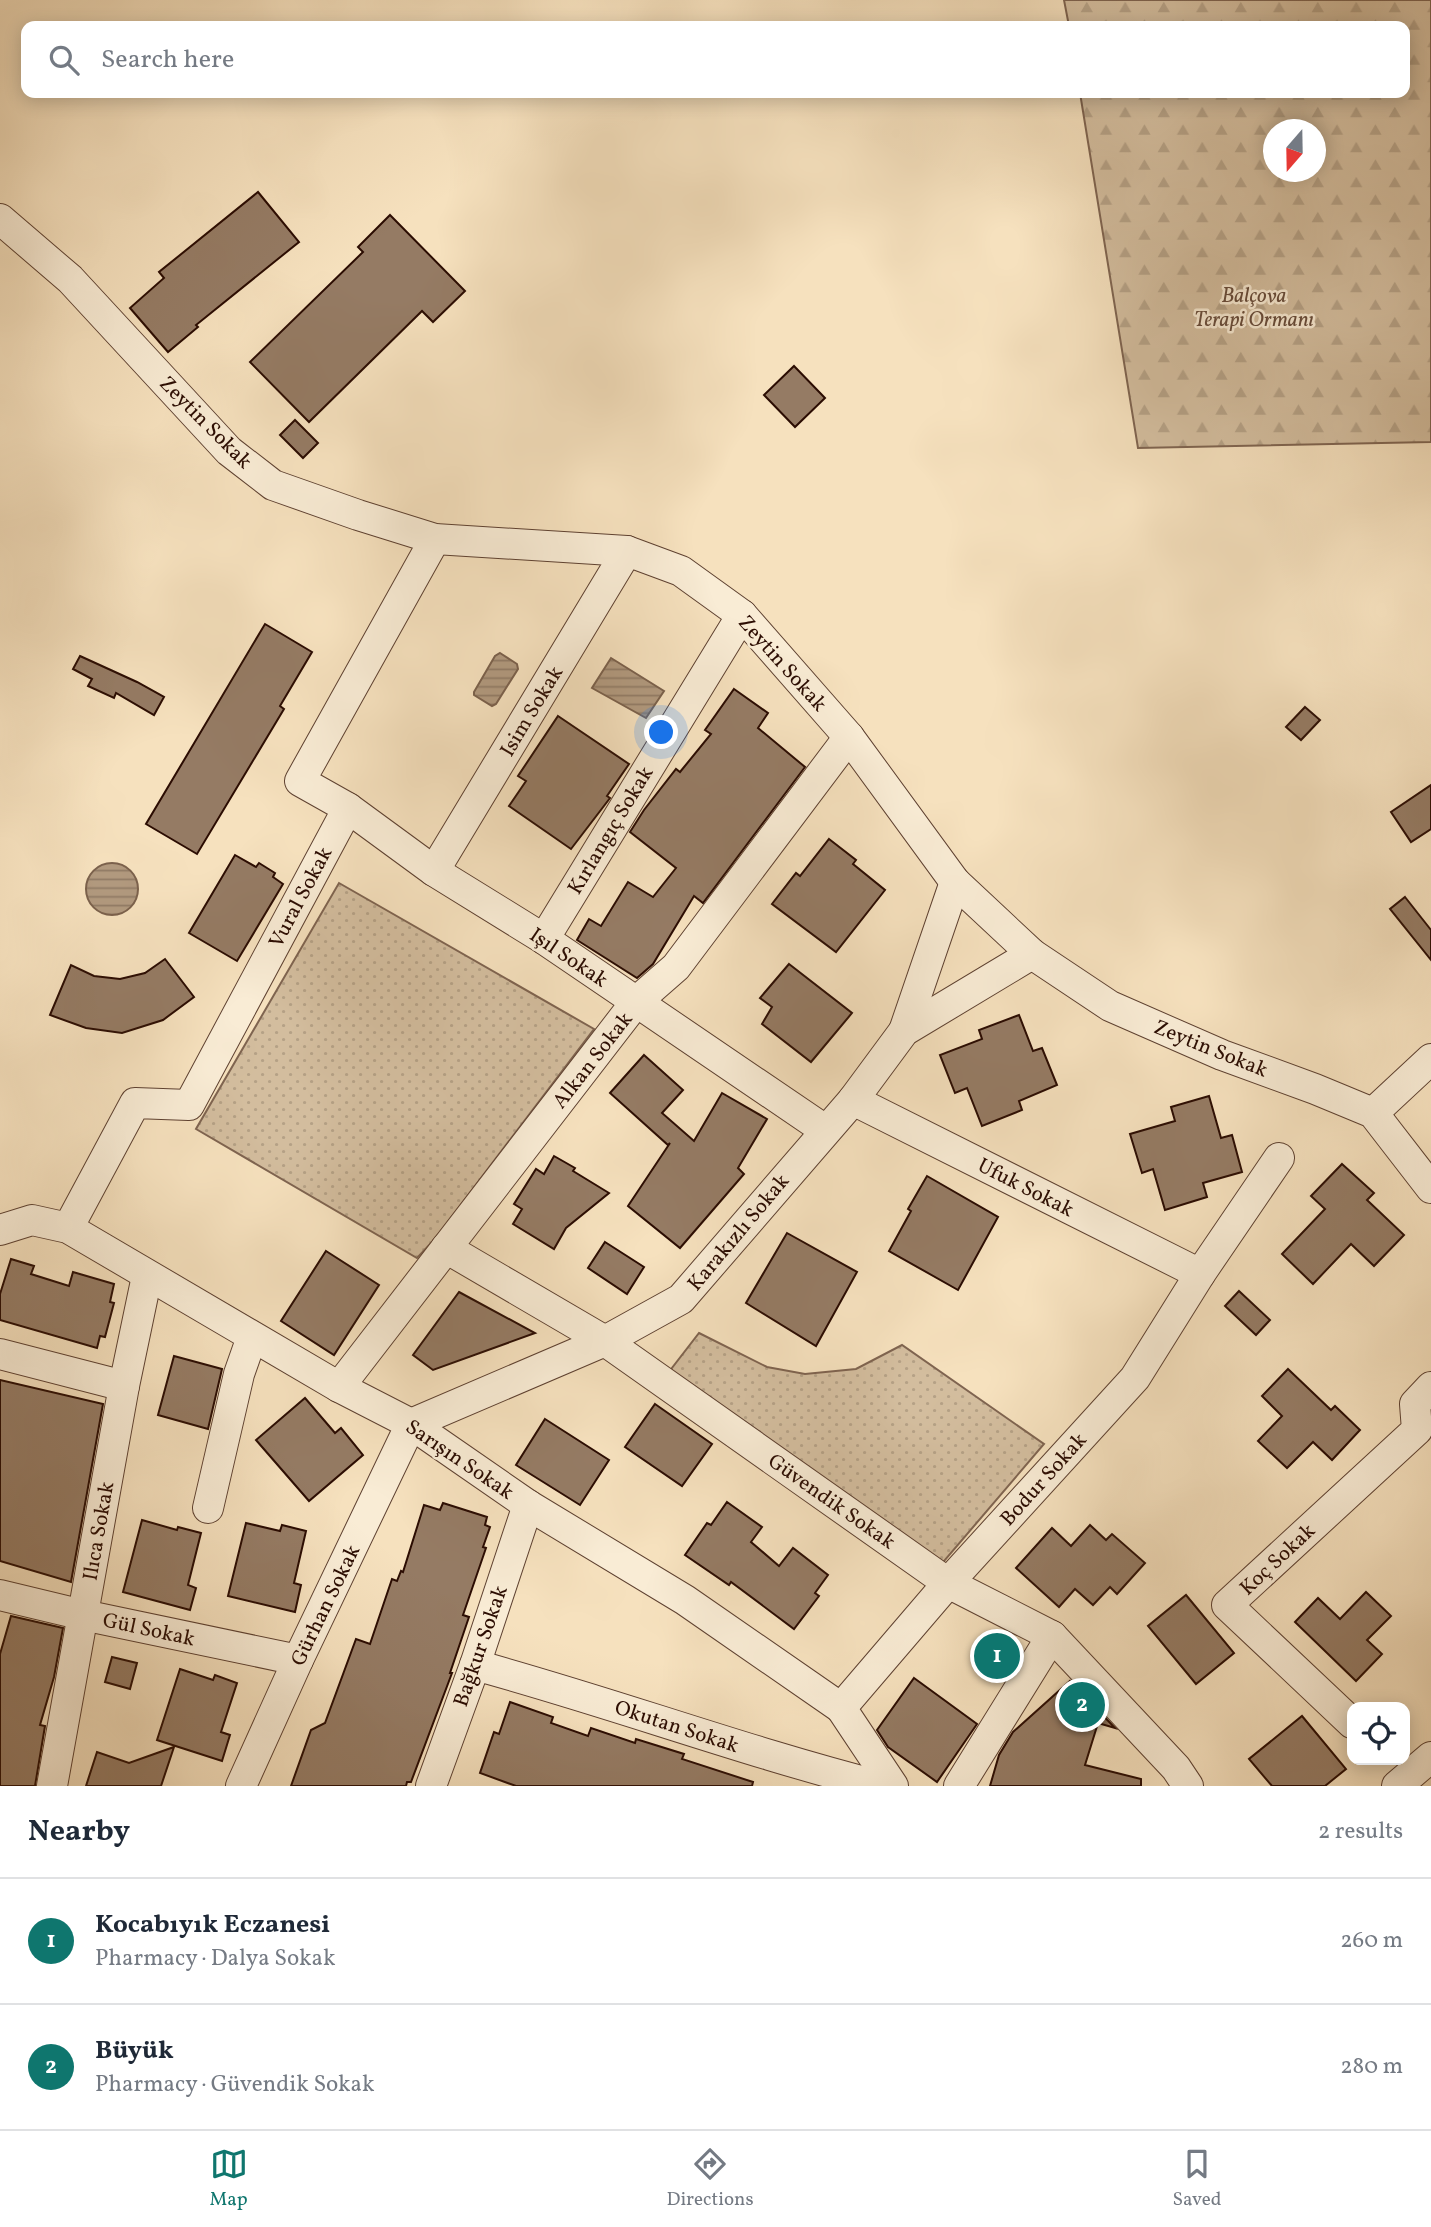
<!DOCTYPE html>
<html lang="en">
<head>
<meta charset="utf-8">
<style>
  :root { --surface:#fff; --page:#f6f6f7; --text:#1f2937; --muted:#747a83; --line:#e0e1e3; --accent:#0f766e }
  body { margin:0; font-family:Vollkorn,serif; background:var(--page); color:var(--text) }
  .controls { position:absolute; right:21px; bottom:21px; display:grid; overflow:hidden; border-radius:14px; box-shadow:0 4px 18px #0003 }
  .controls button { width:63px; height:63px; display:grid; place-items:center; padding:0; border:0; border-bottom:2px solid var(--line); background:var(--surface); color:var(--text); font:35px sans-serif }
  .compass { position:absolute; left:1263px; top:119px; width:63px; height:63px; border-radius:50%; background:var(--surface); box-shadow:0 4px 18px #0003; rotate:200deg }
  .you { position:absolute; left:662px; top:733px; width:24px; height:24px; margin:-18px; border:5px solid #fff; border-radius:50%; background:#1a73e8; box-shadow:0 0 0 10px #1a73e833 }
  .badge { display:grid; place-items:center; width:46px; height:46px; border-radius:50%; background:var(--accent); color:#fff; font-size:23px; font-weight:700 }
  .pin { position:absolute; translate:-50% -50%; border:4px solid #fff; box-shadow:0 2px 7px #0006 }
  .list { margin:0; padding:0; list-style:none }
  h2 { display:flex; justify-content:space-between; align-items:center; height:91px; margin:0; padding:0 28px; font-size:30px }
  h2 small { font-size:23px; font-weight:400; color:var(--muted) }
  .list li { display:grid; grid-template-columns:46px 1fr auto; gap:21px; align-items:center; box-sizing:border-box; height:126px; padding:0 28px; border-top:2px solid var(--line) }
  .list b { display:block; font-size:26px; white-space:nowrap }
  .list p { margin:0; font-size:23px; white-space:nowrap; color:var(--muted) }
  .list em { font-size:23px; font-style:normal; color:var(--muted) }
  .icon { flex:none; width:38px; height:38px; fill:none; stroke:currentColor; stroke-width:2; stroke-linecap:round; stroke-linejoin:round }
  .map { position:relative; flex:none; width:1431px; height:1786px; overflow:hidden }
  .search { position:absolute; background:var(--surface); box-shadow:0 4px 18px #0003; left:21px; right:21px; top:21px; height:77px; display:flex; align-items:center; gap:18px; box-sizing:border-box; padding:0 24px; border-radius:14px; color:var(--muted); font-size:26px }
  .sheet { height:343px; background:var(--surface) }
  nav { display:flex; justify-content:space-around; align-items:center; box-sizing:border-box; height:98px; border-top:2px solid var(--line); background:var(--surface); font-size:19px; color:var(--muted) }
  nav a { display:grid; justify-items:center; gap:4px }
  nav .on { color:var(--accent) }
  .map>svg:first-child { display:block }
  .forest { fill:url(#forest-firs); stroke:#7f6450; stroke-width:2; fill-rule:evenodd }
  .park { fill:url(#park-dots); stroke:#7f6450; stroke-width:2 }
  .water { fill:url(#water-rules); stroke:#7b614c; stroke-width:2 }
  .building { fill:#957b64; stroke:#2b0c02; stroke-width:2 }
  .lines { fill:none; stroke-linecap:round; stroke-linejoin:round }
  .minor-casing { stroke:#5e4131; stroke-width:32 }
  .minor { stroke:#f9ecd5; stroke-width:30 }
  .labels { text-anchor:middle; stroke-width:5; stroke-linejoin:round; paint-order:stroke }
  .park-label { font-size:21px; font-style:italic; fill:#664a39; stroke:#f9ecd5 }
  .street-label { font-size:21px; fill:#2b0c02; stroke:#f9ecd5 }
</style>
</head>
<body>
<div class="map">
<svg width="1431" height="1786" viewBox="0 0 1431 1786">
  <defs>
    <pattern id="forest-firs" width="22" height="20" patternUnits="userSpaceOnUse" patternTransform="scale(1.75)"><rect width="22" height="20" fill="#d3bd9e"/><path d="M5 1l3.5 6h-7zM16 11l3.5 6h-7z" fill="#b5a186"/></pattern>
    <pattern id="park-dots" width="8" height="8" patternUnits="userSpaceOnUse" patternTransform="scale(1.75)"><rect width="8" height="8" fill="#d3bd9e"/><path d="M2 2h.1M6 6h.1" fill="none" stroke="#b5a186" stroke-width="1.8" stroke-linecap="round"/></pattern>
    <pattern id="water-rules" width="6" height="5" patternUnits="userSpaceOnUse" patternTransform="scale(1.75)"><rect width="6" height="5" fill="#b1997e"/><path d="M0 2.5h6" fill="none" stroke="#907b65"/></pattern>
  </defs>
  <rect width="100%" height="100%" fill="#f6e1be"/>
  <filter id="stains"><feTurbulence type="fractalNoise" baseFrequency=".00286" numOctaves="4"/><feColorMatrix values="0 0 0 0 .2 0 0 0 0 .09 0 0 0 0 .02 0 0 0 .5 -.17"/></filter>
  <radialGradient id="worn" r=".72"><stop offset=".6" stop-color="#630" stop-opacity="0"/><stop offset="1" stop-color="#630" stop-opacity=".3"/></radialGradient>
  <!-- forest -->
  <path class="forest" d="M1064,0H1431V442L1138,448L1080,93H1405V26H1069ZM1274,130H1316V172H1274Z"/>
  <!-- park -->
  <g class="park">
    <polygon points="339,883 594,1029 434,1240 417,1258 196,1129"/>
    <polygon points="699,1333 767,1367 805,1374 856,1369 902,1345 1044,1444 939,1567 665,1377"/>
  </g>
  <!-- water -->
  <g class="water">
    <polygon points="500,653 517,664 518,669 496,704 492,706 474,695 474,692 495,656"/>
    <polygon points="611,658 664,691 646,718 592,688"/>
    <circle cx="112" cy="889" r="26"/>
  </g>
  <!-- building -->
  <g class="building">
    <polygon points="258,192 299,242 196,325 198,327 168,352 130,308 164,278 159,272"/>
    <polygon points="390,215 465,291 433,322 422,311 309,422 250,362 363,252 358,247"/>
    <polygon points="794,366 825,398 795,427 764,395"/>
    <polygon points="295,420 318,443 303,458 280,435"/>
    <polygon points="265,624 312,652 280,706 284,709 197,854 146,824"/>
    <polygon points="80,656 137,682 164,697 154,715 116,693 114,698 88,686 92,679 73,669"/>
    <polygon points="734,689 768,713 758,728 805,767 703,903 694,896 653,964 637,978 577,940 589,919 601,926 628,882 653,897 676,868 630,832 644,810 676,769 680,772 711,734 705,730"/>
    <polygon points="1305,707 1320,720 1301,740 1286,727"/>
    <polygon points="558,716 629,764 607,796 610,798 571,849 509,806 526,781 518,776"/>
    <polygon points="1431,785 1431,829 1411,842 1391,812"/>
    <polygon points="829,839 856,860 853,864 885,890 836,952 772,904 796,873 800,876"/>
    <polygon points="235,855 256,867 259,863 275,873 273,877 283,884 237,961 189,933"/>
    <polygon points="1405,897 1431,930 1431,960 1390,909"/>
    <polygon points="165,959 194,997 163,1020 122,1033 86,1028 50,1015 71,965 94,976 120,979 145,973"/>
    <polygon points="789,964 852,1013 811,1062 762,1024 772,1007 760,998"/>
    <polygon points="1019,1015 1033,1051 1042,1048 1057,1085 1019,1101 1022,1110 982,1126 967,1088 955,1093 940,1055 982,1039 979,1030"/>
    <polygon points="644,1055 683,1090 662,1113 694,1141 722,1093 767,1119 738,1168 744,1174 680,1248 628,1206 670,1143 668,1145 610,1093"/>
    <polygon points="1209,1096 1221,1138 1232,1135 1242,1172 1203,1183 1207,1197 1165,1210 1153,1169 1142,1173 1130,1134 1175,1121 1171,1107"/>
    <polygon points="554,1156 575,1168 573,1171 609,1193 566,1228 554,1249 513,1224 522,1209 514,1204 536,1169 544,1174"/>
    <polygon points="1342,1164 1374,1193 1367,1200 1404,1235 1374,1266 1351,1244 1313,1284 1282,1254 1325,1209 1311,1196"/>
    <polygon points="927,1176 998,1217 958,1290 889,1251 911,1211 908,1209"/>
    <polygon points="787,1233 857,1272 816,1346 746,1303"/>
    <polygon points="605,1242 644,1267 627,1294 588,1268"/>
    <polygon points="326,1251 379,1285 334,1355 281,1321"/>
    <polygon points="11,1259 34,1266 31,1274 69,1286 73,1272 114,1284 110,1302 114,1303 105,1337 100,1336 97,1348 0,1320 0,1294"/>
    <polygon points="1239,1291 1270,1320 1256,1335 1225,1306"/>
    <polygon points="459,1292 535,1333 433,1370 413,1355"/>
    <polygon points="174,1356 222,1369 208,1429 158,1415"/>
    <polygon points="1288,1369 1331,1410 1335,1406 1360,1430 1332,1460 1313,1442 1287,1468 1258,1441 1282,1416 1262,1396"/>
    <polygon points="0,1380 103,1404 71,1582 0,1561"/>
    <polygon points="305,1398 335,1433 341,1428 363,1455 309,1501 256,1440"/>
    <polygon points="655,1404 712,1444 682,1486 625,1447"/>
    <polygon points="545,1419 609,1460 580,1505 516,1465"/>
    <polygon points="727,1502 762,1527 751,1542 779,1566 793,1548 828,1575 815,1593 819,1596 794,1629 731,1582 729,1585 685,1555 707,1523 711,1525"/>
    <polygon points="443,1503 487,1517 485,1525 490,1527 483,1547 486,1548 463,1615 469,1617 450,1673 452,1673 411,1782 407,1782 406,1786 291,1786 311,1730 325,1723 356,1639 370,1644 392,1579 397,1581 401,1571 403,1572 424,1505 440,1510"/>
    <polygon points="142,1520 177,1530 178,1527 201,1533 188,1585 196,1588 190,1610 123,1592"/>
    <polygon points="246,1523 280,1531 282,1525 306,1531 294,1583 301,1585 295,1612 228,1596"/>
    <polygon points="1090,1525 1106,1540 1112,1534 1145,1563 1117,1594 1110,1587 1093,1605 1075,1589 1059,1607 1016,1568 1052,1528 1071,1546"/>
    <polygon points="1366,1592 1391,1616 1367,1640 1382,1654 1356,1681 1295,1622 1318,1598 1340,1619"/>
    <polygon points="1186,1595 1234,1653 1196,1684 1148,1626"/>
    <polygon points="11,1616 63,1628 54,1677 40,1725 45,1726 35,1786 0,1786 0,1654"/>
    <polygon points="112,1657 137,1663 130,1689 105,1682"/>
    <polygon points="180,1669 213,1680 215,1675 237,1683 221,1732 230,1735 222,1761 157,1740"/>
    <polygon points="914,1678 977,1724 937,1782 888,1747 877,1730"/>
    <polygon points="1070,1681 1115,1728 1098,1723 1085,1765 1141,1779 1141,1786 990,1786 999,1755 1013,1732"/>
    <polygon points="510,1702 553,1717 551,1723 588,1736 591,1728 635,1743 636,1739 684,1754 682,1759 753,1782 752,1786 516,1786 480,1773 494,1732 499,1734"/>
    <polygon points="1302,1716 1346,1769 1325,1786 1272,1786 1249,1759"/>
    <polygon points="174,1747 161,1786 86,1786 97,1752 129,1763"/>
  </g>
  <g class="lines">
    <!-- minor casing -->
    <g class="minor-casing">
      <g id="minor">
        <polyline points="0,219 70,279 229,451 273,485 358,515 435,539 627,551 681,571 742,615 849,737 955,882 1032,954 1110,1006 1222,1055 1315,1089 1373,1113 1431,1188"/>
        <polyline points="348,808 434,871 544,939 825,1130"/>
        <polyline points="434,871 627,551"/>
        <polyline points="544,939 742,615"/>
        <polyline points="904,1031 955,882"/>
        <polyline points="853,1100 1200,1274"/>
        <polyline points="1373,1113 1431,1059"/>
        <polyline points="68,1228 135,1103 189,1105 348,808 300,781 435,539"/>
        <polyline points="0,1230 32,1220 68,1228 339,1387 411,1424 528,1505 685,1600 841,1708"/>
        <polyline points="446,1248 605,1341 948,1583 1052,1636 1176,1768 1188,1786"/>
        <polyline points="0,1354 124,1386"/>
        <polyline points="339,1387 636,1002 676,967 849,737"/>
        <polyline points="208,1508 239,1374 252,1337"/>
        <polyline points="0,1595 83,1615 298,1660"/>
        <path d="M475,1665C611,1702 743,1751 880,1786"/>
        <polyline points="1352,1723 1227,1605 1417,1430 1415,1404 1431,1387"/>
        <polyline points="52,1786 124,1386 147,1276"/>
        <polyline points="241,1786 298,1660 411,1424 605,1341 681,1299 853,1100 904,1031 1032,954"/>
        <polyline points="431,1786 475,1665 528,1505"/>
        <polyline points="893,1786 841,1708 948,1583 1135,1378 1200,1274 1279,1158"/>
        <polyline points="959,1786 1052,1636"/>
        <polyline points="1397,1786 1431,1757"/>
      </g>
    </g>
    <!-- minor -->
    <use href="#minor" class="minor"/>
  </g>
  <g class="labels">
    <!-- park labels -->
    <g class="park-label">
      <text x="1254" y="302">Balçova<tspan x="1254" dy="24">Terapi Ormanı</tspan></text>
    </g>
    <!-- street labels -->
    <g class="street-label">
      <text transform="translate(206 422) rotate(45)" y="7">Zeytin Sokak</text>
      <text transform="translate(783 663) rotate(48)" y="7">Zeytin Sokak</text>
      <text transform="translate(531 711) rotate(-59)" y="7">Isim Sokak</text>
      <text transform="translate(610 830) rotate(-59)" y="7">Kırlangıç Sokak</text>
      <text transform="translate(300 897) rotate(-62)" y="7">Vural Sokak</text>
      <text transform="translate(569 957) rotate(34)" y="7">Işıl Sokak</text>
      <text transform="translate(1211 1048) rotate(22)" y="7">Zeytin Sokak</text>
      <text transform="translate(592 1060) rotate(-52)" y="7">Alkan Sokak</text>
      <text transform="translate(1026 1187) rotate(27)" y="7">Ufuk Sokak</text>
      <text transform="translate(738 1232) rotate(-50)" y="7">Karakızlı Sokak</text>
      <text transform="translate(460 1459) rotate(34)" y="7">Sarışın Sokak</text>
      <text transform="translate(1043 1479) rotate(-48)" y="7">Bodur Sokak</text>
      <text transform="translate(832 1501) rotate(35)" y="7">Güvendik Sokak</text>
      <text transform="translate(98 1531) rotate(-80)" y="7">Ilıca Sokak</text>
      <text transform="translate(1277 1559) rotate(-43)" y="7">Koç Sokak</text>
      <text transform="translate(325 1605) rotate(-64)" y="7">Gürhan Sokak</text>
      <text transform="translate(149 1629) rotate(12)" y="7">Gül Sokak</text>
      <text transform="translate(480 1646) rotate(-71)" y="7">Bağkur Sokak</text>
      <text transform="translate(677 1726) rotate(18)" y="7">Okutan Sokak</text>
    </g>
  </g>
  <rect width="100%" height="100%" filter="url(#stains)"/>
  <rect width="100%" height="100%" fill="url(#worn)"/>
</svg>
<div class="controls">
<button><svg class="icon" aria-label="locate" viewBox="0 0 24 24"><circle cx="12" cy="12" r="6"/><path d="M12 2v4M12 18v4M2 12h4M18 12h4"/></svg></button>
</div>
<svg class="compass" viewBox="-18 -18 36 36"><path d="M0-13l5 13h-10z" fill="#e53935"/><path d="M0 13l5-13h-10z" fill="#747a83"/></svg>
<div class="you"></div>
<div class="pin badge" style="left:997px;top:1656px">1</div>
<div class="pin badge" style="left:1082px;top:1705px">2</div>
<div class="search"><svg class="icon" aria-label="search" viewBox="0 0 24 24"><circle cx="10" cy="10" r="6"/><path d="M15 15l6 6"/></svg>Search here</div>
</div>
<section class="sheet">
<h2>Nearby<small>2 results</small></h2>
<ul class="list">
<li><span class="badge">1</span><div><b>Kocabıyık Eczanesi</b><p>Pharmacy · Dalya Sokak</p></div><em>260 m</em></li>
<li><span class="badge">2</span><div><b>Büyük</b><p>Pharmacy · Güvendik Sokak</p></div><em>280 m</em></li>
</ul>
</section>
<nav>
<a class="on"><svg class="icon" aria-label="map" viewBox="0 0 24 24"><path d="M3 6l6-2 6 2 6-2v14l-6 2-6-2-6 2zM9 4v14M15 6v14"/></svg>Map</a>
<a><svg class="icon" aria-label="directions" viewBox="0 0 24 24"><path d="M12 3l9 9-9 9-9-9zM9 14v-3h6M13 9l2 2-2 2"/></svg>Directions</a>
<a><svg class="icon" aria-label="saved" viewBox="0 0 24 24"><path d="M7 4h10v16l-5-4-5 4z"/></svg>Saved</a>
</nav>
</body>
</html>
